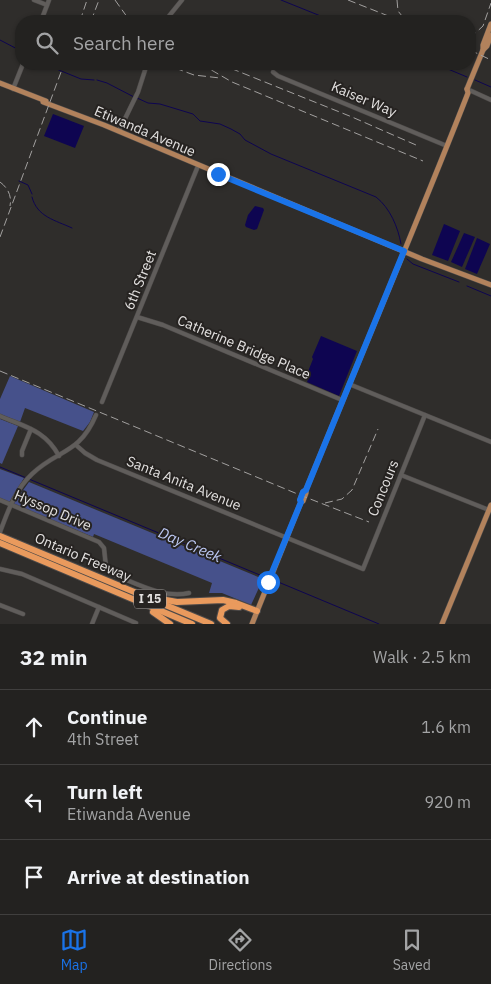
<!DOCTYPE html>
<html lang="en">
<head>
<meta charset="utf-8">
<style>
  :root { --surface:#232220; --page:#2f2f2d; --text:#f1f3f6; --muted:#a3a4a5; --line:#403f3e; --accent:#1a73e8 }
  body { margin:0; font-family:"IBM Plex Sans",sans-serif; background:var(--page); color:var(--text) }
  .stop { position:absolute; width:15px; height:15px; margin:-11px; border:4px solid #1a73e8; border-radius:50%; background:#fff }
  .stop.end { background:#1a73e8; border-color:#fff; box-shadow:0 1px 5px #0008 }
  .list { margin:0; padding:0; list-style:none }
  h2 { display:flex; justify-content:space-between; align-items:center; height:65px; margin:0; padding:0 20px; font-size:21px }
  h2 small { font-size:16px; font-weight:400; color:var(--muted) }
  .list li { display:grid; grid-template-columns:32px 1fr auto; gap:15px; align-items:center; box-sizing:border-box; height:75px; padding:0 20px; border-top:1px solid var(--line) }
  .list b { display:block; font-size:19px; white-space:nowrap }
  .list p { margin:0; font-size:16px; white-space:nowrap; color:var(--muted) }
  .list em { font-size:16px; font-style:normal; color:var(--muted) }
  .icon { flex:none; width:28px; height:28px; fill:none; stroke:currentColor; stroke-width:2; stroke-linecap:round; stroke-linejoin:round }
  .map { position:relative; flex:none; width:491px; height:624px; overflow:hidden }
  .search { position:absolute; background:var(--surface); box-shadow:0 1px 4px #0004; left:15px; right:15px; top:15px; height:55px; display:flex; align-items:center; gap:12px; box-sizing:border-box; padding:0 18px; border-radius:20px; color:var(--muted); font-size:19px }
  .sheet { height:290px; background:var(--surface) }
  nav { display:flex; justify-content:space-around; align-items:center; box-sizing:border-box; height:70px; border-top:1px solid var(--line); background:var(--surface); font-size:14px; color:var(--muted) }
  nav a { display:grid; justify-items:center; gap:2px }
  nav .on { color:var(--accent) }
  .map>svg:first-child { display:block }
  .green { fill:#46518b }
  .water { fill:#0e0551 }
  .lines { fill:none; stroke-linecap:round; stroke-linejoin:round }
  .stream { stroke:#0e0551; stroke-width:1 }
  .minor-casing { stroke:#4d4a49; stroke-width:5 }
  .major-casing { stroke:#4d4a49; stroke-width:6 }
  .highway-casing { stroke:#4d4a49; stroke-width:8 }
  .minor { stroke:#605d5b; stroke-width:4 }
  .major { stroke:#b2825c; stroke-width:5 }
  .highway { stroke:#e99a5d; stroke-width:6 }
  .rail { stroke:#a2a09f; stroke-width:1; stroke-dasharray:8 4; stroke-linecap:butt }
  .route { stroke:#1a73e8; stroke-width:6 }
  .labels { text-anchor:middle; stroke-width:4; stroke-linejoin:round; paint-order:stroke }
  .shield { fill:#262321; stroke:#aaa8a7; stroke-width:1 }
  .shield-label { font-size:12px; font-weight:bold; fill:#e3e1e0 }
  .street-label { font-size:14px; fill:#e3e1e0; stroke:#262321 }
  .water-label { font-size:15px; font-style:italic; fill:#bdc9f4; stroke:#262321 }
</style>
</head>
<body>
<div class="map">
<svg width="491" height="624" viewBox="0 0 491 624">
  <rect width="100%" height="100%" fill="#2f2d2b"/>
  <!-- green -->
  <g class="green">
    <polygon points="10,376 94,412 90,422 83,431 25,408 20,422 0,414 0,399"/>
    <polygon points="0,419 18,426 2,464 0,463"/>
    <polygon points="0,469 24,478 9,503 0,498"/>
    <polygon points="29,482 263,579 251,605 222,593 209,593 212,583 94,534 93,537 13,504"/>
  </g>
  <!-- water -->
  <g class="water">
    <polygon points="53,114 84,126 75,148 44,136"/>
    <polygon points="255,206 263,208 264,210 257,229 254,230 246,227 245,225 248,215"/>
    <polygon points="444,224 460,231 448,261 432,255"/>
    <polygon points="464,233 475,237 462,267 451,262"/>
    <polygon points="477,238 490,244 477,274 465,269"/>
    <polygon points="321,336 357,351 339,396 307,382 309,377 307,374 313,359 312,357"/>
  </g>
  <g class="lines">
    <!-- stream -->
    <g class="stream">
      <polyline points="281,0 333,21"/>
      <polyline points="0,40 21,51"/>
      <polyline points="44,64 81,79 94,80"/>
      <polyline points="436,64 467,77"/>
      <polyline points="97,80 107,83 134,97"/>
      <polyline points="475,80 491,87"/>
      <path d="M137,98L148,103L160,104L193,114L200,121L220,124L231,129L240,134L245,140L271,154L376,197C390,208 398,227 401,244"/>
      <polyline points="19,181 28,185 32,194"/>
      <path d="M32,197C37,217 55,220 72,228"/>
      <polyline points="407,259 413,264 459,282"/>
      <polyline points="467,286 491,296"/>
      <polyline points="0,467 267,578"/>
      <polyline points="271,579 379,624"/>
    </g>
    <!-- minor casing -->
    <g class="minor-casing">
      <g id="minor">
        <polyline points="34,0 47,5"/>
        <polyline points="41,21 49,0"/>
        <polyline points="165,21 182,0"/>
        <polyline points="273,72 278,76 447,146"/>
        <polyline points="13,89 23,64"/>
        <polyline points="467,89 491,100"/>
        <polyline points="119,131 138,92 147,64"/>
        <polyline points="137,317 163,325 342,400"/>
        <polyline points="349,384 491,442"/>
        <polyline points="102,402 198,166"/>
        <path d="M0,416C25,427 45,430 59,456"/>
        <polyline points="76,445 85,453 97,460 363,569 425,415"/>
        <polyline points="22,455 22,451 31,429"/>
        <polyline points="401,475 489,510"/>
        <path d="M0,500L99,542L104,548L106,567L112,574C136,583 163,599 189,593"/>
        <path d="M0,532C8,511 15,490 32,474C58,449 79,455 96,415"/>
        <polyline points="0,569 22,574 136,623"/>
        <polyline points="0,605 23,614"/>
        <polyline points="92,624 99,607"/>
      </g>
    </g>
    <!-- major casing -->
    <g class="major-casing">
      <g id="major">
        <polyline points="483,50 487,46 491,35"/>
        <polyline points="0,83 46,101"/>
        <polyline points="467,89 483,50 483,45 491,24"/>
        <polyline points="43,101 43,102 104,125 422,259 491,285"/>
        <path d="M301,502L303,501L306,493V490C360,357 416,226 468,93L467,89"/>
        <polyline points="252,624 301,502 300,500 303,492 306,490"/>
        <polyline points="442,624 491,505"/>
      </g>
    </g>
    <!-- highway casing -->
    <g class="highway-casing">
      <g id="highway">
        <polyline points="0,536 211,624"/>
        <polyline points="0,543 192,624"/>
        <polyline points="155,598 177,602 223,600 236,603 257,611"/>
        <polyline points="153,612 170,624"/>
        <polyline points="227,624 220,618 222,610 229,606 239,607"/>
      </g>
    </g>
    <!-- minor -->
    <use href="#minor" class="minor"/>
    <!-- major -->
    <use href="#major" class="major"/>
    <!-- highway -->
    <use href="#highway" class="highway"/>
    <!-- rail -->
    <g class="rail">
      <polyline points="115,0 130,21"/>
      <polyline points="348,0 401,21"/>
      <polyline points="397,0 398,11 406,21"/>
      <polyline points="80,21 87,0"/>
      <polyline points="91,21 99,0"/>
      <polyline points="470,38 483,26 491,3"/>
      <polyline points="470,50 491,60"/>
      <polyline points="164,64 194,75 220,78"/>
      <polyline points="201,64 232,82 423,161"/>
      <polyline points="220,64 352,117 416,145"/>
      <path d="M0,182C8,188 12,196 10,206"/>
      <polyline points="0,237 64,64"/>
      <polyline points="0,371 300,495 369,522"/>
      <polyline points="325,503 342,499 352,490 378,429"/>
    </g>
  </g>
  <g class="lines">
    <!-- route -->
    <polyline class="route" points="218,174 404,251 306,490 303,492 300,500 301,502 268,582"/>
  </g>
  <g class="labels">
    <!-- shield labels -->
    <rect class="shield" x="134" y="589.5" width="32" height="19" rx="4"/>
    <g class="shield-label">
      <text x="150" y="603">I 15</text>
    </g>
    <!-- street labels -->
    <g class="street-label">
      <text transform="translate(364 99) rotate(23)" y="5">Kaiser Way</text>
      <text transform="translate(145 131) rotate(23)" y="5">Etiwanda Avenue</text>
      <text transform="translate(140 280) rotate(-68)" y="5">6th Street</text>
      <text transform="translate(244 347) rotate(23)" y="5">Catherine Bridge Place</text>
      <text transform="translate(184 483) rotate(22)" y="5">Santa Anita Avenue</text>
      <text transform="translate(383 488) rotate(-68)" y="5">Concours</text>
      <text transform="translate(53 510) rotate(23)" y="5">Hyssop Drive</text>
      <text transform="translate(83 557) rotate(23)" y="5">Ontario Freeway</text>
    </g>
    <!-- water labels -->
    <g class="water-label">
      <text transform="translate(190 545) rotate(23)" y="5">Day Creek</text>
    </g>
  </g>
</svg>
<div class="stop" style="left:268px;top:582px"></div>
<div class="stop end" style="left:218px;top:174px"></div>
<div class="search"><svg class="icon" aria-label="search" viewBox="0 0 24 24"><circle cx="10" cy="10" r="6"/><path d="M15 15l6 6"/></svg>Search here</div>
</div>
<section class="sheet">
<h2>32 min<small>Walk · 2.5 km</small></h2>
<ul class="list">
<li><svg class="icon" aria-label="ahead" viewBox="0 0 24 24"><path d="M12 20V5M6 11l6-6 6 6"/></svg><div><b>Continue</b><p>4th Street</p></div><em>1.6 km</em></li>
<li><svg class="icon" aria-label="left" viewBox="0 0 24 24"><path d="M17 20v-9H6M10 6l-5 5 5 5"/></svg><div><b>Turn left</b><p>Etiwanda Avenue</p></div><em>920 m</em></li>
<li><svg class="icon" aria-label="arrive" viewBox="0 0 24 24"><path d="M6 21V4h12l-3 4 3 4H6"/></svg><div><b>Arrive at destination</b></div></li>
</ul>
</section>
<nav>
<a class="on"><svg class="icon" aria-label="map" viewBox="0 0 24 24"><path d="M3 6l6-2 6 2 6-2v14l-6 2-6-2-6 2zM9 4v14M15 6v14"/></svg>Map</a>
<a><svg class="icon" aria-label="directions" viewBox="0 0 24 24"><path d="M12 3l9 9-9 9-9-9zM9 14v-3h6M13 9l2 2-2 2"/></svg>Directions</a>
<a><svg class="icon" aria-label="saved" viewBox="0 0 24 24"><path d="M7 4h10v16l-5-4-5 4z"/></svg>Saved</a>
</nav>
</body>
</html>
